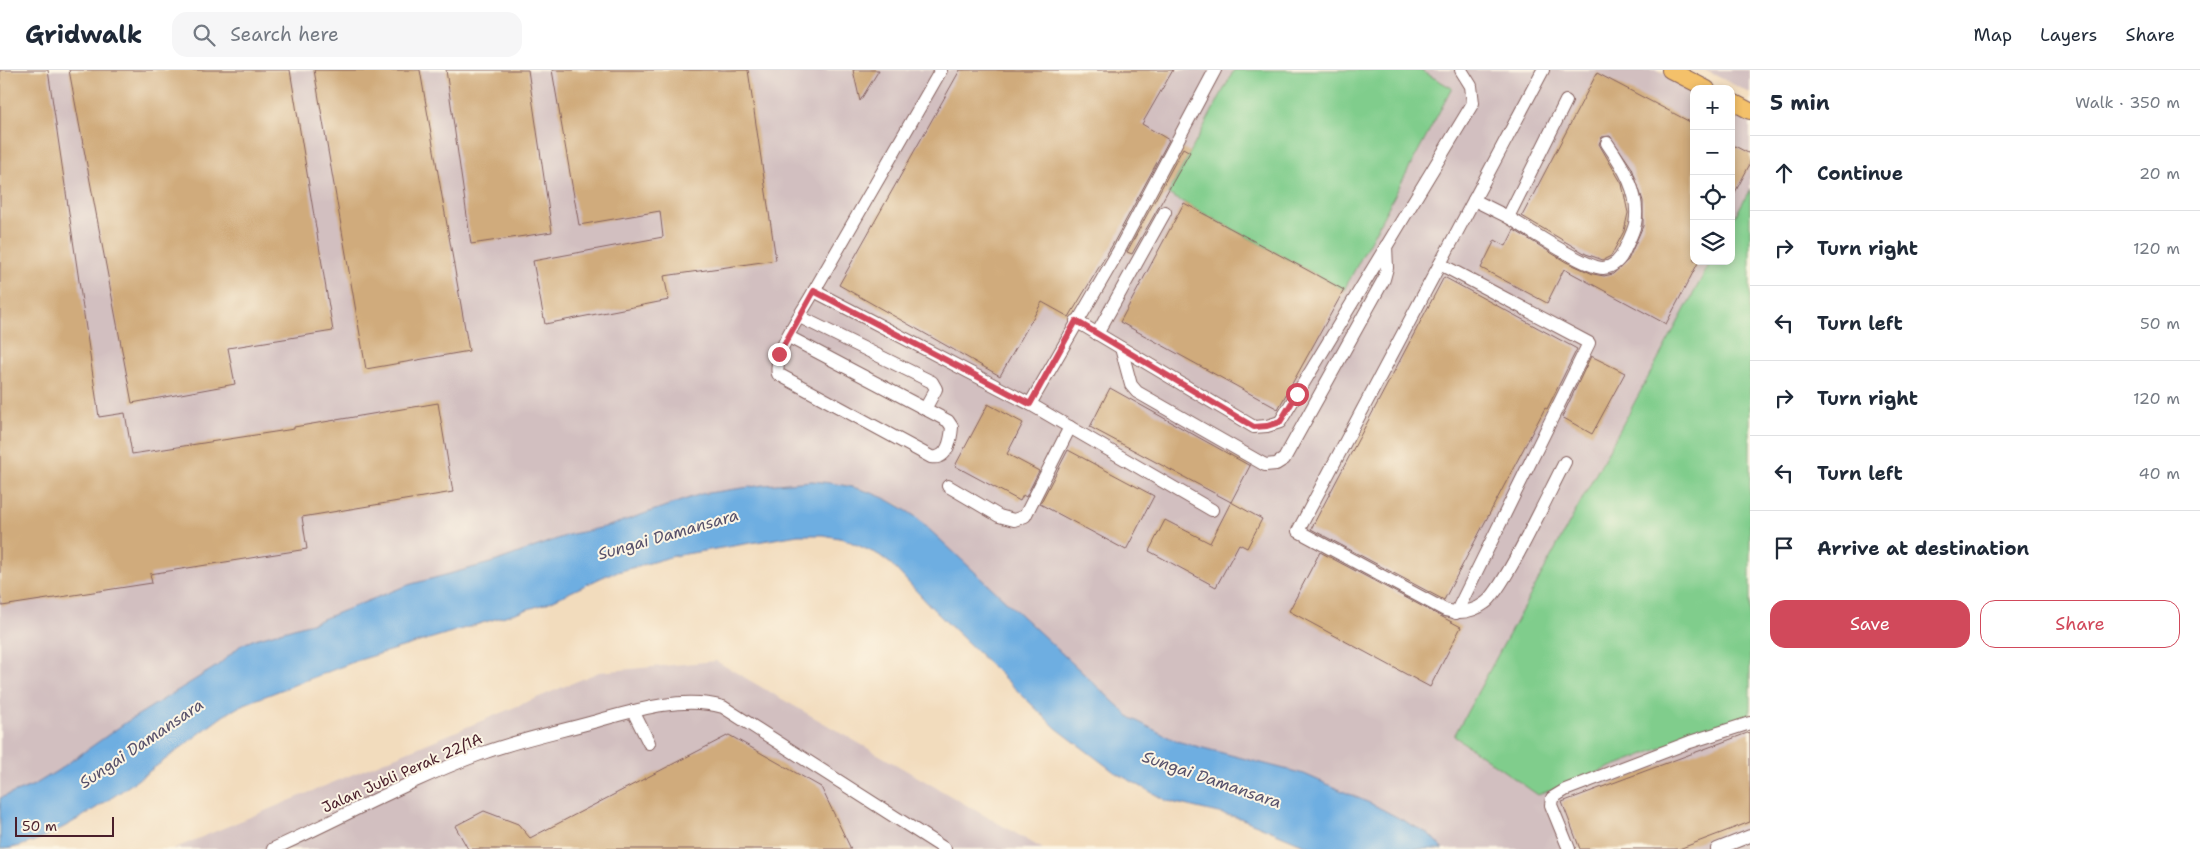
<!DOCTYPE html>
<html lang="en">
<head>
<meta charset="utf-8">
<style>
  :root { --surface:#fff; --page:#f6f6f7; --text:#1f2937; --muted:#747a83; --line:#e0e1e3; --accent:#d1495b }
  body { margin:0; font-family:"Shantell Sans",sans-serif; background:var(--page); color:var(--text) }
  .controls { position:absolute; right:15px; top:15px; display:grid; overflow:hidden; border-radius:10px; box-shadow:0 2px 8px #0003 }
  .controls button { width:45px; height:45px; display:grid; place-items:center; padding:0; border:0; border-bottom:1px solid var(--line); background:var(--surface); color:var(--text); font:25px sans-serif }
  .scale { position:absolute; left:15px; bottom:12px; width:99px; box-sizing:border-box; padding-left:5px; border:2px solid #4a1f2b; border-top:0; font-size:14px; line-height:18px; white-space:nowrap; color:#4a1f2b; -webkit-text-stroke:4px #fcf5e5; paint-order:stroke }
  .stop { position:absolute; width:15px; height:15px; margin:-11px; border:4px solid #d1495b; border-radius:50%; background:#fff }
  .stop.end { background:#d1495b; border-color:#fff; box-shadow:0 1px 5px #0008 }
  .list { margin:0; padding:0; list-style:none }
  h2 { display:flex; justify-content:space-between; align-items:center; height:65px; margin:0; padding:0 20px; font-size:21px }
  h2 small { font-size:16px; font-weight:400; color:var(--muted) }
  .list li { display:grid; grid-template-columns:32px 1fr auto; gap:15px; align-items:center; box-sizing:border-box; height:75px; padding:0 20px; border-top:1px solid var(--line) }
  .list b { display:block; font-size:19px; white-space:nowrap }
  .list em { font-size:16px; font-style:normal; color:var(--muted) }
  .actions { display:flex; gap:10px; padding:15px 20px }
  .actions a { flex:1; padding:11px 0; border:1px solid var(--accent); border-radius:15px; text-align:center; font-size:18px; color:var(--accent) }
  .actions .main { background:var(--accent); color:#fff }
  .icon { flex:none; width:28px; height:28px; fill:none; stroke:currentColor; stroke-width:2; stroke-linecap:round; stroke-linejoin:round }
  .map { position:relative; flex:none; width:1750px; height:779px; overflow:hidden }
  header { display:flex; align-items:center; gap:30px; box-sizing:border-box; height:70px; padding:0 25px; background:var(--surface); border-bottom:1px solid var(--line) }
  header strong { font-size:24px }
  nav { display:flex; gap:28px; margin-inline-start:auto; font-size:18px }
  .search { width:350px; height:45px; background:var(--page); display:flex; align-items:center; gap:12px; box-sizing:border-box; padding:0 18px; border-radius:15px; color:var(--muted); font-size:19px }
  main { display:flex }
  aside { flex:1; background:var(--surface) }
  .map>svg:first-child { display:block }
  .industrial { fill:#d2bfc0 }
  .green { fill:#80cd8c; stroke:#65765c }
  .water { fill:#6eaee1; stroke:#5c6686 }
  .building { fill:#d0ab7c }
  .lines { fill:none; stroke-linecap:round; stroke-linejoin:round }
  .minor-casing { stroke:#85615e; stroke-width:14 }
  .major-casing { stroke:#85615e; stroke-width:18 }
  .minor { stroke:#fff; stroke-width:12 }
  .major { stroke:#f4c16a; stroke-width:16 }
  .route { stroke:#d1495b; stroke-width:6 }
  .labels { text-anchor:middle; stroke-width:4; stroke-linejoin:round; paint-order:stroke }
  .street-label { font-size:15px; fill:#4a1f2b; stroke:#fcf5e5 }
  .water-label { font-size:16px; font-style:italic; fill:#57516b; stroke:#fcf5e5 }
</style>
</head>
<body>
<header>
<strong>Gridwalk</strong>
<div class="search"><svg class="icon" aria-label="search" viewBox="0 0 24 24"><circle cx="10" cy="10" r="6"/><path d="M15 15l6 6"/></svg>Search here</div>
<nav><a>Map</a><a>Layers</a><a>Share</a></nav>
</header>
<main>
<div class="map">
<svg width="1750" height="779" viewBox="0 0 1750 779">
  <rect width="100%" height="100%" fill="#fcf5e5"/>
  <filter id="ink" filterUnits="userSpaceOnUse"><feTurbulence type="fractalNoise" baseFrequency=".02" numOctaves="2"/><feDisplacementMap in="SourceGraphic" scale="10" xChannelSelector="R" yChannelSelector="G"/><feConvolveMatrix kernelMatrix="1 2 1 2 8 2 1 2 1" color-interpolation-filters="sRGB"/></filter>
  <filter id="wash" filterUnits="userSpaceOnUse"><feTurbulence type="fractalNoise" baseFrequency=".0096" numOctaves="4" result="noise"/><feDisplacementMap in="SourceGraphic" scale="20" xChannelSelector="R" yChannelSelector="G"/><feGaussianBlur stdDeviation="1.12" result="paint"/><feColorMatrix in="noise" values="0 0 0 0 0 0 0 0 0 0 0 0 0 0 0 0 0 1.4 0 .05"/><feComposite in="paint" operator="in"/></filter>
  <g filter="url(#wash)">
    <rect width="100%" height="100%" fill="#f2dcbd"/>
    <!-- industrial -->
    <g class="industrial">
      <polygon points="0,0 1658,0 1694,19 1694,191 1731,191 1731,39 1750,49 1750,779 1443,779 1429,764 1304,704 1176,671 1131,648 916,447 898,434 866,420 848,415 812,411 764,415 701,424 609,456 568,465 494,492 408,515 315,552 255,569 241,575 217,596 125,653 57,701 34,715 0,728"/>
      <polygon points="1705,0 1750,0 1750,23"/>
      <polygon points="716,591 1043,779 173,779 599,602"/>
    </g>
    <!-- green -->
    <g class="green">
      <polygon points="1234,0 1420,0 1452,18 1344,220 1168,124"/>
      <polygon points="1750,119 1750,644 1538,725 1454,666 1711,191 1731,191 1731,154"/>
    </g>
    <!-- water -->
    <path class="water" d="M812,411C855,415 880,422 916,447L1131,648L1176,671L1304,704L1374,735L1429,764L1443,779H1314L1240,748L1167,731L1113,701L1056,658L935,541L891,494L879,485L844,469L823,465H798L674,486L607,505L545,534L356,591L242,635L223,646C175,681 57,779 0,779V728L34,715L57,701L125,653L217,596L241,575L255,569L315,552L408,515L494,492L568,465L609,456L701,424L764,415Z"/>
    <g id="blocks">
      <!-- building -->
      <g class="building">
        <polygon points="0,0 48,0 99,347 125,343 132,384 294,359 294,357 438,333 453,422 302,447 307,479 150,504 152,513 2,536 0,523"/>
        <polygon points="69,0 290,0 333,261 228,278 235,314 132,333"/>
        <polygon points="314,0 420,0 469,281 366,299"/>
        <polygon points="446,0 528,0 552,162 471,174"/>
        <polygon points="552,0 748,0 776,190 664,206 669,230 545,254 533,191 663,167 660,141 579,155"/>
        <polygon points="853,0 879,0 860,31"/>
        <polygon points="960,0 1173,0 1142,54 1169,70 1113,174 1069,247 1042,232 1000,306 839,215"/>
        <polygon points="1597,3 1694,54 1694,191 1699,191 1666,254 1564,199 1547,233 1481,198 1495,170 1506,176 1514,160 1566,192 1593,204 1604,206 1613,204 1628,190 1643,156 1643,131 1632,98 1610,66 1602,67 1599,74 1622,114 1628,143 1624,161 1611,186 1603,190 1586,184 1522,146"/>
        <polygon points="1731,74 1750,84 1750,94 1731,130"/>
        <polygon points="1183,78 1190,82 1132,184 1127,182"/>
        <polygon points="1184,133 1344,220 1278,339 1120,252"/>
        <polygon points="1444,207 1577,279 1547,339 1545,338 1444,530 1311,459"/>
        <polygon points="1591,286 1625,303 1592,364 1562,347"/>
        <polygon points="1110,318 1250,396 1231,432 1090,357"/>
        <polygon points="988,334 1023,353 1007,384 1039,401 1026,427 1023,425 1020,431 955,396"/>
        <polygon points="1068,380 1154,426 1126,480 1040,434"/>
        <polygon points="1231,432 1262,449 1247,478 1239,474 1216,517 1149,481 1165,450 1210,473"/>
        <polygon points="1320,482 1461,557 1430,617 1289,541"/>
        <polygon points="1750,662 1750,752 1679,779 1580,779 1562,732"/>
        <polygon points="729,665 821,717 851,779 468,779 455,756 484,741 518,754 530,768"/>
      </g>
    </g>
  </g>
  <g filter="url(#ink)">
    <use href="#blocks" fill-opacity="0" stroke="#85615e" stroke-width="1"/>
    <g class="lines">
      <!-- minor casing -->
      <g class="minor-casing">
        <g id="minor">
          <path d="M1543,0L1298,461L1445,540C1459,544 1473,542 1485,533C1503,522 1551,418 1565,392"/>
          <polyline points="1474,130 1508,147 1566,31"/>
          <path d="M1508,147C1526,158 1585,198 1603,198C1614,197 1621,189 1625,179C1628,172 1633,163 1635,154C1641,125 1623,96 1607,73"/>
          <polyline points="1440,194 1589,273 1456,543"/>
          <polyline points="814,221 1030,334 1118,182 1215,0"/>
          <polyline points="800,247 932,312 936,319 925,339"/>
          <polyline points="1076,251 1254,357 1267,356 1280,352 1473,33 1471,16 1461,0"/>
          <polyline points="1097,264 1165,142"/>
          <path d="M789,267L948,351L952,357C951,369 948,390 931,387L778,304C773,281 803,242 814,221L941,0"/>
          <polyline points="1121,278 1131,315 1137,322 1265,395 1276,394 1284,389 1384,209 1387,198 1386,176"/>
          <polyline points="1030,334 1212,440"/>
          <polyline points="948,416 999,446 1014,450 1025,446 1070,357"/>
          <polyline points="633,641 649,673"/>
          <path d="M273,779C343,747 411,709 483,683C518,670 557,662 593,652C633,641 681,625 723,637L945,779"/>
          <polyline points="1569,779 1551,735 1552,728 1565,720 1690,672 1750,653"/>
          <polyline points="1717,779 1750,766"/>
        </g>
      </g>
      <!-- major casing -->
      <g class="major-casing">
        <g id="major">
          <polyline points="1670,0 1707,19"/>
          <polyline points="1731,31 1750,41"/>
        </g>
      </g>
      <!-- minor -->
      <use href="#minor" class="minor"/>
      <!-- major -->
      <use href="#major" class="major"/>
    </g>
  </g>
  <g class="lines" filter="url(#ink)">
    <!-- route -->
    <polyline class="route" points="779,284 814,221 1030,334 1076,251 1254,357 1267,356 1280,352 1297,324"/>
  </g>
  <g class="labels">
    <!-- street labels -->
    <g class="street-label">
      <text transform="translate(402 703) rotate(-24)" y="5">Jalan Jubli Perak 22/1A</text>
    </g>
    <!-- water labels -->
    <g class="water-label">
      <text transform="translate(668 464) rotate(-16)" y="6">Sungai Damansara</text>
      <text transform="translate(141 673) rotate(-34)" y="6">Sungai Damansara</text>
      <text transform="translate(1212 709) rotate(19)" y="6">Sungai Damansara</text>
    </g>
  </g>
</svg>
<div class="controls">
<button>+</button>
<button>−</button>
<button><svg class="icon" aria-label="locate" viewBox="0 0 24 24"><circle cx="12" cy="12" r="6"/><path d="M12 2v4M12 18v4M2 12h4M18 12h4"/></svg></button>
<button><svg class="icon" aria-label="layers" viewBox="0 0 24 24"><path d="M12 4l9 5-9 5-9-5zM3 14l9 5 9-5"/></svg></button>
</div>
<div class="scale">50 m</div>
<div class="stop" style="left:1297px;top:324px"></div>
<div class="stop end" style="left:779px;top:284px"></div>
</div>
<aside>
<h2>5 min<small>Walk · 350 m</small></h2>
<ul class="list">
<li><svg class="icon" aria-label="ahead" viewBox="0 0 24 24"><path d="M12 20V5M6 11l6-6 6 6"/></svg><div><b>Continue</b></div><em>20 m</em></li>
<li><svg class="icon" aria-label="right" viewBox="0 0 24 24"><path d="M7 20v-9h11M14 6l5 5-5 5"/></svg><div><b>Turn right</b></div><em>120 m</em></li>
<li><svg class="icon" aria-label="left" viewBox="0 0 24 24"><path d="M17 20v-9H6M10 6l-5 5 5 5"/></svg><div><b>Turn left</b></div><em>50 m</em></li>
<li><svg class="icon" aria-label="right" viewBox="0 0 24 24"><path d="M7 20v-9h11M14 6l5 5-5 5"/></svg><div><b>Turn right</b></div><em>120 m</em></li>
<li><svg class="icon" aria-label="left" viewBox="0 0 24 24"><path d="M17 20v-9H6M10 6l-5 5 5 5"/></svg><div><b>Turn left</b></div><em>40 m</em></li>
<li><svg class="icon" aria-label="arrive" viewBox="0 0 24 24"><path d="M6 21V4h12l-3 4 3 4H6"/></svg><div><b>Arrive at destination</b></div></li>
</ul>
<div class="actions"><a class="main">Save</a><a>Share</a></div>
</aside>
</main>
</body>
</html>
